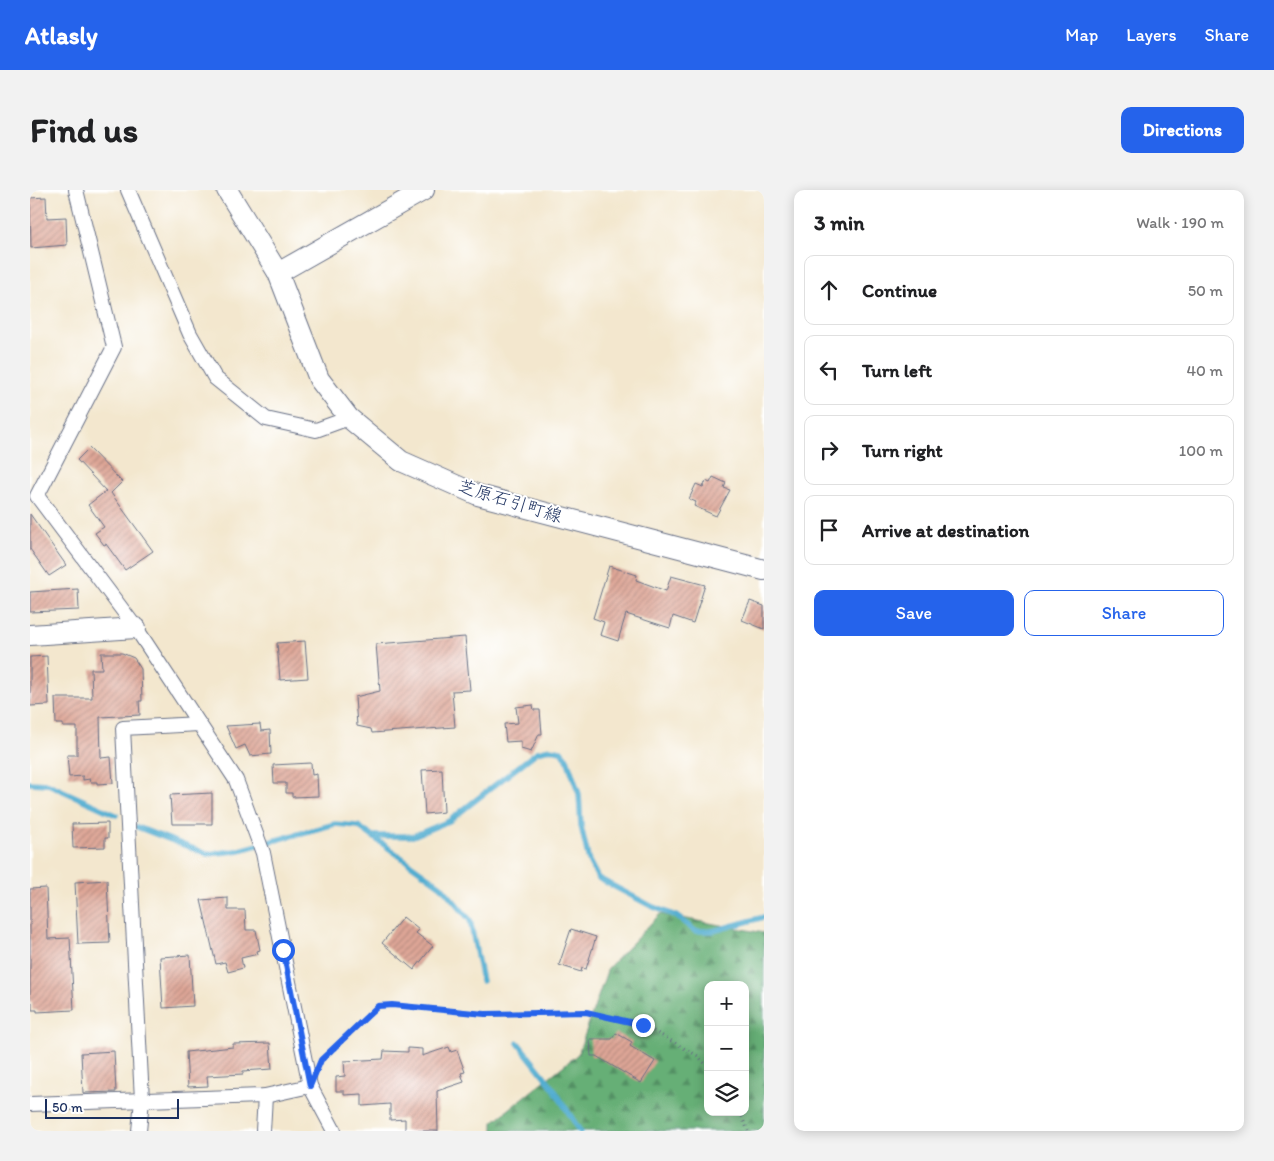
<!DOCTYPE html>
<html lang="en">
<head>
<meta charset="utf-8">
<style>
  :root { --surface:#fff; --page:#f2f2f2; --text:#202124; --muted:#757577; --line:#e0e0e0; --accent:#2563eb }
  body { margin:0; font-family:Itim,"Klee One",sans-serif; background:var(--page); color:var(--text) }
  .controls { position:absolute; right:15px; bottom:15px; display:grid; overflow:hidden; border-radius:10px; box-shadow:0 2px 12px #0003 }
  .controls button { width:45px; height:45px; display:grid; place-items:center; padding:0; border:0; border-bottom:1px solid var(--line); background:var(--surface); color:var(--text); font:25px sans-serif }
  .scale { position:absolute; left:15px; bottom:12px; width:134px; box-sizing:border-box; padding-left:5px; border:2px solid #1b2f5e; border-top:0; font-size:14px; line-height:18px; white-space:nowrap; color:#1b2f5e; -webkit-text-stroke:4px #fff; paint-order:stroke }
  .stop { position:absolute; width:15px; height:15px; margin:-11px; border:4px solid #2563eb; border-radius:50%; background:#fff }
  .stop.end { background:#2563eb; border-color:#fff; box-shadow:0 1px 5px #0008 }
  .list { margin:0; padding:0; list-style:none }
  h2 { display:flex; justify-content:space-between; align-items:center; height:65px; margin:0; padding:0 20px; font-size:21px }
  h2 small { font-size:16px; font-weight:400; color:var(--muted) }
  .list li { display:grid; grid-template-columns:32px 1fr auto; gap:15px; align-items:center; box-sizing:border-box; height:70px; margin:0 10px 10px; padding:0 10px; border:1px solid var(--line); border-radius:10px }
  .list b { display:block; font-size:19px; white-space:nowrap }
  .list em { font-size:16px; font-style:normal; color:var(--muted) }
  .actions { display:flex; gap:10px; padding:15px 20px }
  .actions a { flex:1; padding:11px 0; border:1px solid var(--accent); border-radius:10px; text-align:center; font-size:18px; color:var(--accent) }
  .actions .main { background:var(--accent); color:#fff }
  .icon { flex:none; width:28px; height:28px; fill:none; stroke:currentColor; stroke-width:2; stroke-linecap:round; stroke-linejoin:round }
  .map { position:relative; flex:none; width:734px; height:941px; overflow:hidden; border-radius:10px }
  header { display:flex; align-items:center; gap:30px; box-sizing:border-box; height:70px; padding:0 25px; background:var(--accent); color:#fff }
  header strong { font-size:24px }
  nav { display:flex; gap:28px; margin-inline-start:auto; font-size:18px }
  .intro { display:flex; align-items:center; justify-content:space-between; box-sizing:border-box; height:120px; padding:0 30px }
  h1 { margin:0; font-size:35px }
  .button { padding:12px 22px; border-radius:10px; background:var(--accent); color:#fff; font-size:18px; font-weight:700 }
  main { display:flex; gap:30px; padding:0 30px }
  aside { flex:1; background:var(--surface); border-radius:10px; box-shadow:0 2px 12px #0003 }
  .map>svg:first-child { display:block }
  .forest { fill:url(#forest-firs); stroke:#406f6a; fill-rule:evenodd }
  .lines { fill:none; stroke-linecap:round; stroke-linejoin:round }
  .stream { stroke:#52add0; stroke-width:5.5 }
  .building { fill:url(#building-hatch) }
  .street-casing { stroke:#676f85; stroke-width:16 }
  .secondary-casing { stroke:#676f85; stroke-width:22 }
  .path { stroke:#676f85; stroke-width:3; stroke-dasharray:1 4; stroke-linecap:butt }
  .street { stroke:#fff; stroke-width:14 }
  .secondary { stroke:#fff; stroke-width:20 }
  .route { stroke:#2563eb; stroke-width:6 }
  .labels { text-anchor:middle; stroke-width:4; stroke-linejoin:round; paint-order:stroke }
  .street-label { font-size:18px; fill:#1b2f5e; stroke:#fff }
</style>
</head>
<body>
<header>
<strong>Atlasly</strong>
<nav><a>Map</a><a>Layers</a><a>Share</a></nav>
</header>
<div class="intro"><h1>Find us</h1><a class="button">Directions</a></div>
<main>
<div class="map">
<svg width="734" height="941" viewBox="0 0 734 941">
  <defs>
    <pattern id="forest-firs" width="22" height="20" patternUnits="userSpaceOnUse" patternTransform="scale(1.25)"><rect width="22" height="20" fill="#66af76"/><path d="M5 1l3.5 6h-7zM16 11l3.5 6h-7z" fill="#538f64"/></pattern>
    <pattern id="building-hatch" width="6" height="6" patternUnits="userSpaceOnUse" patternTransform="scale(1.25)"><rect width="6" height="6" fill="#dea696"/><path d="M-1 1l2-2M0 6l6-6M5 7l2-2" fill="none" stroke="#b3887e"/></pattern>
  </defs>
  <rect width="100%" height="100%" fill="#fff"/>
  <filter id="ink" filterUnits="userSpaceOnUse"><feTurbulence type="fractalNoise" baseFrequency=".02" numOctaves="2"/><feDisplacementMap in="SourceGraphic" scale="10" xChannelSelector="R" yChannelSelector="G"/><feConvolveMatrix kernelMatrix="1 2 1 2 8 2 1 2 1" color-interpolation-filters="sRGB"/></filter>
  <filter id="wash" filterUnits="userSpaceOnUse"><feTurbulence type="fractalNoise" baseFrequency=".0096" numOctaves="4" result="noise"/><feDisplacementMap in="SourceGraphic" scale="20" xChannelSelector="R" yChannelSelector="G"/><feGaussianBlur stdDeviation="1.12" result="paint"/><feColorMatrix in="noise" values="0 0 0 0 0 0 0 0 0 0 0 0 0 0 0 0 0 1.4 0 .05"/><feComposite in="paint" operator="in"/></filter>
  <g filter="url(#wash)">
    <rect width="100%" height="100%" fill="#f3e7ce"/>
    <!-- forest -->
    <path class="forest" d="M630,724L734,743V941H463V932L548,864L578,778ZM678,795H715V922H678Z"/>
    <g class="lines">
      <!-- stream -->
      <g class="stream">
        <polyline points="0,593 18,594 86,625"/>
        <polyline points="107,637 177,664 206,661 305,634 328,636 411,696 440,730 452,791"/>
        <polyline points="345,646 383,646 419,631 507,562 520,559 531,561 537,569 549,604 551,636 559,671 568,688 621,716 646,726 665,741 683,741 734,727"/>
        <polyline points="488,853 522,896 550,941"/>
      </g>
    </g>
    <g id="blocks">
      <!-- building -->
      <g class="building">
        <polygon points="16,7 17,28 36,27 37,55 1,58 0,8"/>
        <polygon points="59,258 92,292 81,303 123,361 95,380 76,354 74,355 65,343 74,337 58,315 76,301 47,270"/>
        <polygon points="683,287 696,293 694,298 700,300 686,326 664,316 666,312 659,309 666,294 673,297 676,291 680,293"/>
        <polygon points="0,324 36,375 19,386 0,359"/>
        <polygon points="579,376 607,385 606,390 636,401 641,386 675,395 663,433 643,426 640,438 596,424 588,451 570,445 574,432 563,428"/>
        <polygon points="48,399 49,420 0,422 0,402"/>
        <polygon points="720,411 734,416 734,439 712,430"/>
        <polygon points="435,447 440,500 422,501 425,537 342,543 341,539 327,536 325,507 350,501 346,454"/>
        <polygon points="275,451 278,488 250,490 247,453"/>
        <polygon points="71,463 92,463 104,468 111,479 112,511 109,511 110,525 70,527 71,568 81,567 83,593 67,594 67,592 61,592 60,589 53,590 53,586 39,587 37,565 47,565 47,537 33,537 33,534 26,534 25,508 62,508 61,479 72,479"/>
        <polygon points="17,466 19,515 0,516 0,467"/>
        <polygon points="503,515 504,520 510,520 512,544 509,544 501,562 491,559 491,551 476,552 474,534 488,533 486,517"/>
        <polygon points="230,534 231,541 240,540 241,564 220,566 215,555 206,559 196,536"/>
        <polygon points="281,573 282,585 287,584 288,606 262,607 262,603 256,603 256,593 244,593 243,575"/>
        <polygon points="412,579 414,622 395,624 392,580"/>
        <polygon points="182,603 182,634 142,634 140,605"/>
        <polygon points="78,633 78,648 75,648 75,657 43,658 42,634"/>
        <polygon points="77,690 80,753 48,754 45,692"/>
        <polygon points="16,698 18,749 40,748 44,820 7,822 7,820 2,820 2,812 0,812 0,699"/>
        <polygon points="198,708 198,720 215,720 216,740 226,740 230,760 227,761 228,764 211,768 213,778 198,782 195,772 186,774 171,710"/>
        <polygon points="373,727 389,740 386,743 403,756 384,780 352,753"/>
        <polygon points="541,739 566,747 556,779 552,778 551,782 529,775"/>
        <polygon points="160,765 163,816 133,818 130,767"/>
        <polygon points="586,843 602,852 600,856 625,871 611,893 566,866 561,866 560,849 582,849"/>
        <polygon points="240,853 242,879 213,881 213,884 177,886 178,896 158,897 156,862 203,857 203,854"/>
        <polygon points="419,857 421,862 427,860 435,882 431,883 434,892 407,901 408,941 375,941 375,929 360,930 360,914 332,916 332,904 314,905 314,901 306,901 306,887 315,886 314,871 353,869 354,861 378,862 378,858 392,859 392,866"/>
        <polygon points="84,861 86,902 53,903 51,863"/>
      </g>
    </g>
  </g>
  <g filter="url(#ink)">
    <use href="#blocks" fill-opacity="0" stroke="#676f85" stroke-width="1"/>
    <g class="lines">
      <!-- street casing -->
      <g class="street-casing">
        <g id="street">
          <polyline points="46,0 84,157 7,306 106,438 206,590 233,663 280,896 304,941"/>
          <polyline points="98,0 160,144 185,188 236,229 286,240 319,228"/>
          <polyline points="0,914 235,906 280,896"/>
          <polyline points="109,941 112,910 93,538 169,534"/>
          <polyline points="233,941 235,906"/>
        </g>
      </g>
      <!-- secondary casing -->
      <g class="secondary-casing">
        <g id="secondary">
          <polyline points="197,0 248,83 289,189 319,228 371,271 448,305 734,380"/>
          <polyline points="248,83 394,0"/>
          <polyline points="0,445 106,438"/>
        </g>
      </g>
      <!-- path -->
      <g class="path">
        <polyline points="290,873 348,816 362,815 455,824 556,822 613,835 668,866 678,877"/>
        <polyline points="710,922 718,941"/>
      </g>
      <!-- street -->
      <use href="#street" class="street"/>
      <!-- secondary -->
      <use href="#secondary" class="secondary"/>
    </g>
  </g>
  <g class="lines" filter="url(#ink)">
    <!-- route -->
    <polyline class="route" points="253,760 280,896 291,870 348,816 362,815 455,824 556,822 613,835"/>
  </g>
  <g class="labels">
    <!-- street labels -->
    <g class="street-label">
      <text transform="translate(480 311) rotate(17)" y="6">芝原石引町線</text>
    </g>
  </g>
</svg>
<div class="controls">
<button>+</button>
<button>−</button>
<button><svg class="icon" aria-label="layers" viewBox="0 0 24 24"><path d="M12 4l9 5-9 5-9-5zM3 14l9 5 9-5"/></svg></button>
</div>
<div class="scale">50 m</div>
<div class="stop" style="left:253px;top:760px"></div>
<div class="stop end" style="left:613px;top:835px"></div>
</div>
<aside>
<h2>3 min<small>Walk · 190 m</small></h2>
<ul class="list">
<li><svg class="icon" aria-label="ahead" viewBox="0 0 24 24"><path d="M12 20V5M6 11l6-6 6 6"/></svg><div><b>Continue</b></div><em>50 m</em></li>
<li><svg class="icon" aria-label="left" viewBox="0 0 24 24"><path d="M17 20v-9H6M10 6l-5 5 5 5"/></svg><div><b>Turn left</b></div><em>40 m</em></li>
<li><svg class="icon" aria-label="right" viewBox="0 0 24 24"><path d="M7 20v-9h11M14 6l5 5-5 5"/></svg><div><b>Turn right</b></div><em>100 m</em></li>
<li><svg class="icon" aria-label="arrive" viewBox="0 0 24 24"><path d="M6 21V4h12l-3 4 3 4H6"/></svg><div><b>Arrive at destination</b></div></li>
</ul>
<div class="actions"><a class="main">Save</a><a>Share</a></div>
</aside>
</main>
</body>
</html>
